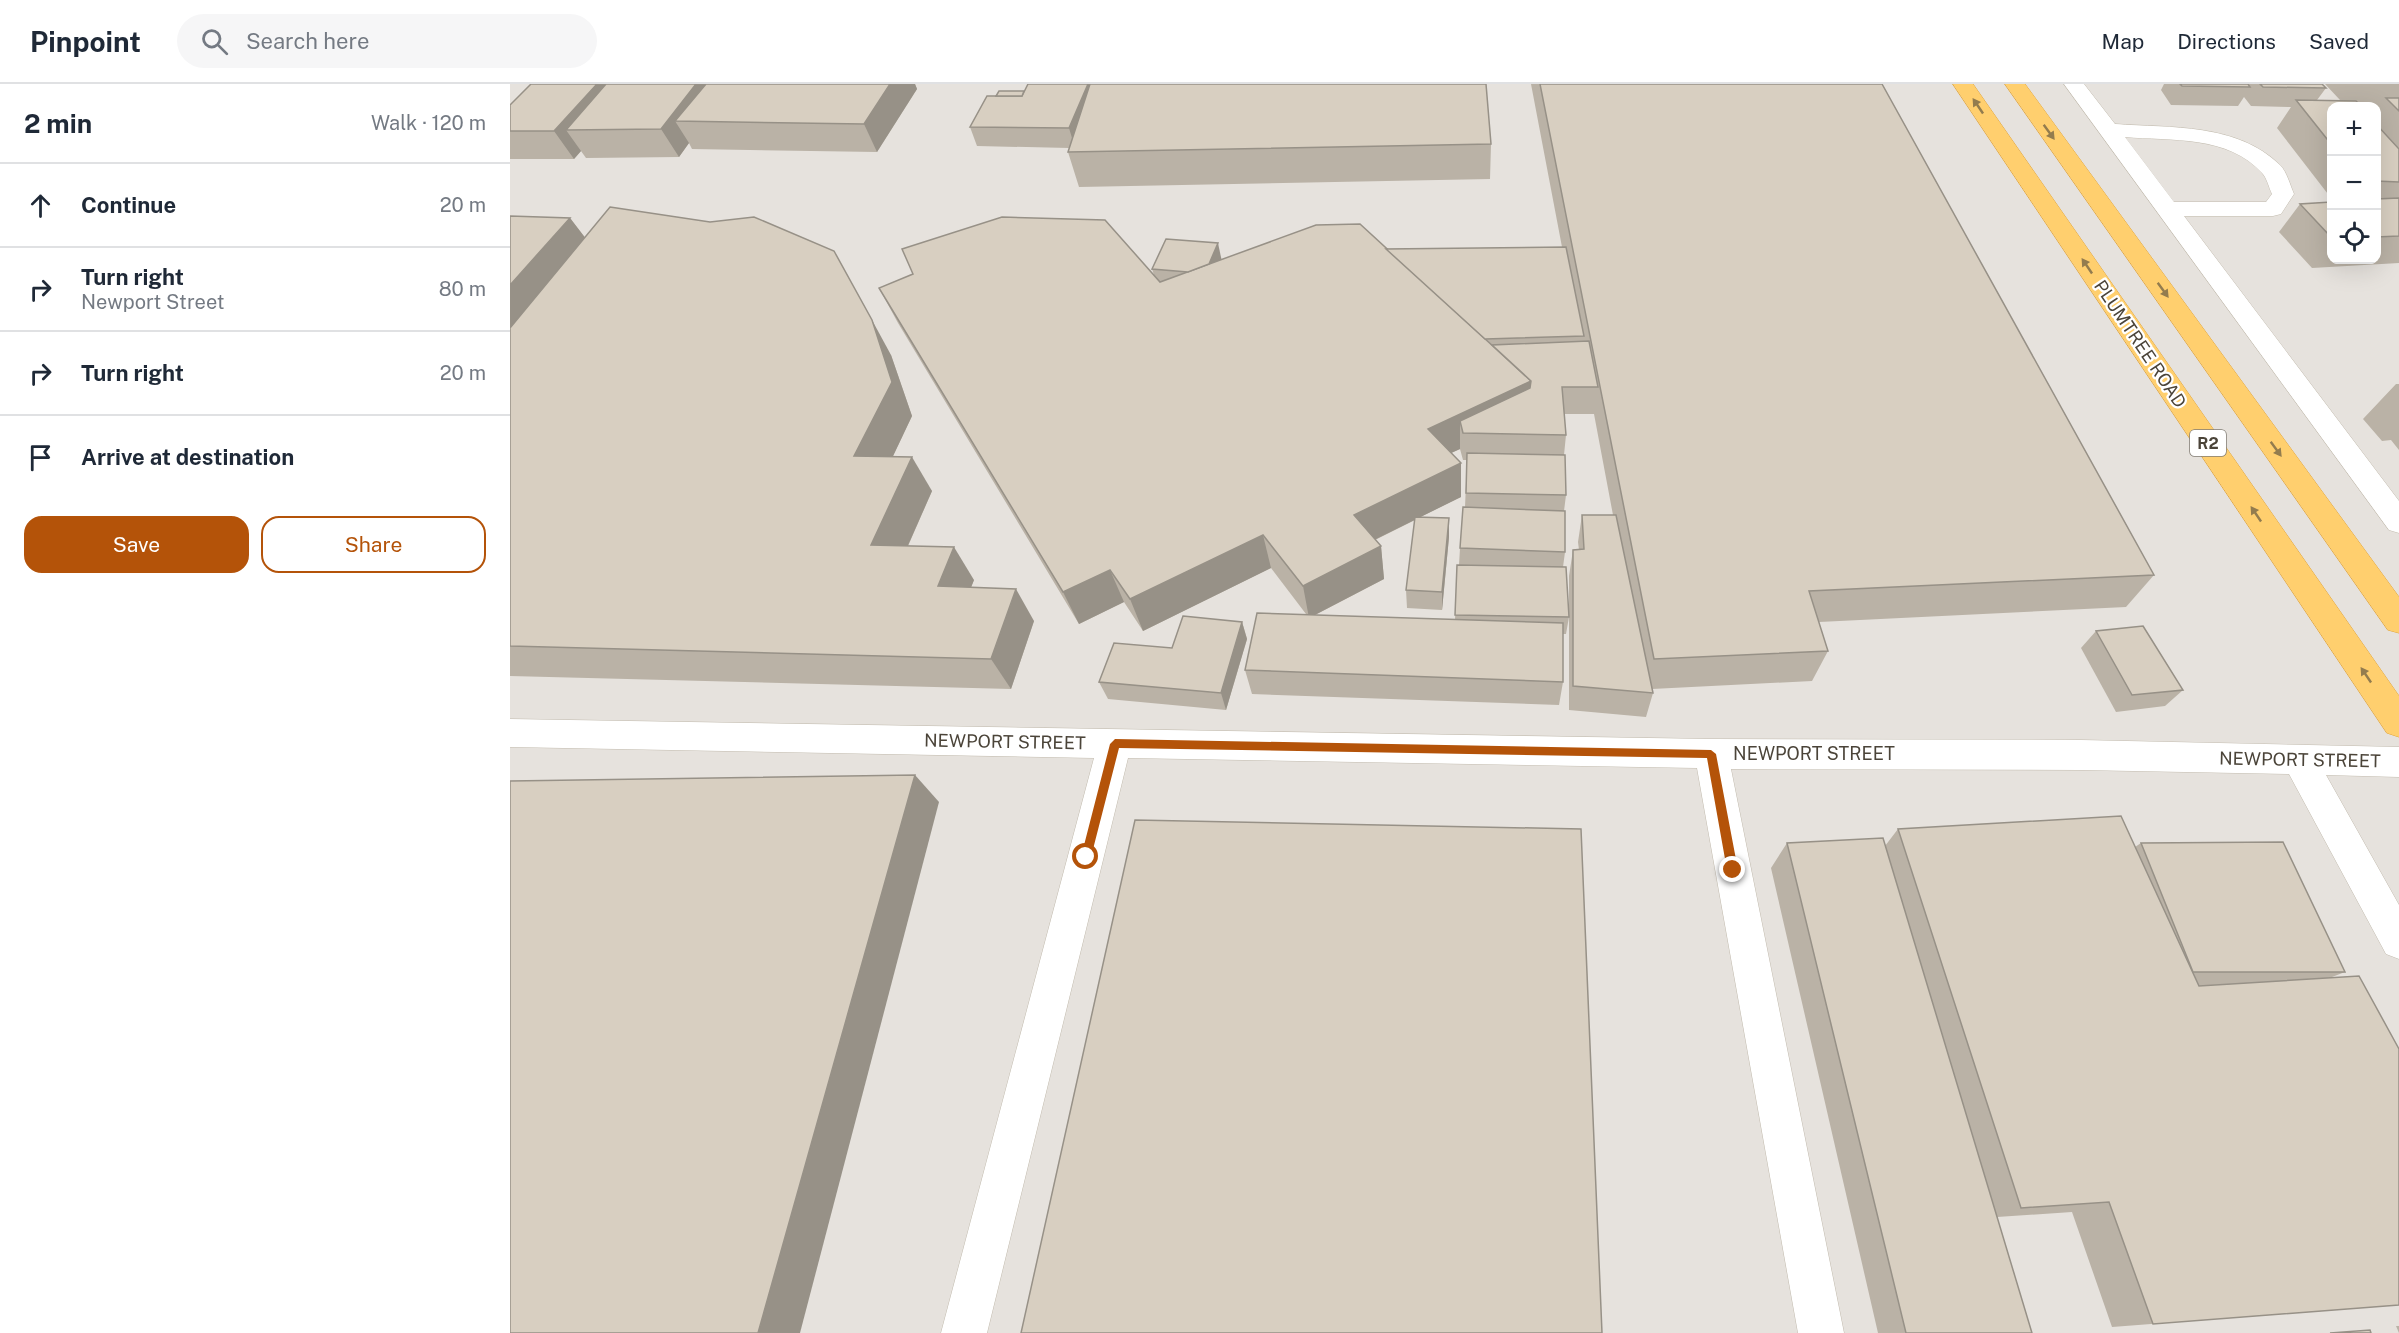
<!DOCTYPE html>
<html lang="en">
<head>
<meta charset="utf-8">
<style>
  :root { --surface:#fff; --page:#f6f6f7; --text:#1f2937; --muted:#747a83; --line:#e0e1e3; --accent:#b45309 }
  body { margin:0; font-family:"Public Sans",sans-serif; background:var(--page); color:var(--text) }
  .controls { position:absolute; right:18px; top:18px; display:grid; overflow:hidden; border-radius:12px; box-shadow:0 6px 24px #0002 }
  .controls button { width:54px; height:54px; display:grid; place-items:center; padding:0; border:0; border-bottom:2px solid var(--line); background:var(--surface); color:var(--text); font:30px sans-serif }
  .stop { position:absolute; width:18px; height:18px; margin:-14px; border:4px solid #b45309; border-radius:50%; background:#fff }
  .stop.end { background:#b45309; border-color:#fff; box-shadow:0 2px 6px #0008 }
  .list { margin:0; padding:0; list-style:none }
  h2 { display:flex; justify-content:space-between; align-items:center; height:78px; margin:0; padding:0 24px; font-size:26px }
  h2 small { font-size:20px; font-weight:400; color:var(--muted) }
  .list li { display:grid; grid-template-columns:39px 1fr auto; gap:18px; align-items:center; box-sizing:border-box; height:84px; padding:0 24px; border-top:2px solid var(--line) }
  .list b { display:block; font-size:22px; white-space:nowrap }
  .list p { margin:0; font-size:20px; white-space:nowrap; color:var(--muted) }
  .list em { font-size:20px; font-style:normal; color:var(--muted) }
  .actions { display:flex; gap:12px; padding:18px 24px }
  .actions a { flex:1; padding:14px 0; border:2px solid var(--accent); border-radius:18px; text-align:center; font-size:21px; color:var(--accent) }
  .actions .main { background:var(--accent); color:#fff }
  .icon { flex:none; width:33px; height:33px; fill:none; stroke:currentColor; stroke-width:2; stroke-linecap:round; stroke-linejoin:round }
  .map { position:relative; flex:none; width:1889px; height:1249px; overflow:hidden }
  header { display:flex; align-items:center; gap:36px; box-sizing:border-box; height:84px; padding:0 30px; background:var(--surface); border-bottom:2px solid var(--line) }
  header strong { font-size:28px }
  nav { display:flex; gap:33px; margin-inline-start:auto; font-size:21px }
  .search { width:420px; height:54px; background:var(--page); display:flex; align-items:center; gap:15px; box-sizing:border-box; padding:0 21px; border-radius:33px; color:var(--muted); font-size:22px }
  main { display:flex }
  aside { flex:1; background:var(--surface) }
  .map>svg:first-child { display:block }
  .industrial { fill:#e6e2dd; fill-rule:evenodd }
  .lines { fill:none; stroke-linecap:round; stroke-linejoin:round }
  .minor-casing { stroke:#c2bbae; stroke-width:1 }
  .highway-casing { stroke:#e0a43c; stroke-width:1 }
  .minor { fill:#fff; fill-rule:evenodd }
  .highway { fill:#ffcf6e; fill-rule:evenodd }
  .wall { fill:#bab2a6; fill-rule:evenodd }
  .shaded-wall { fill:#979187 }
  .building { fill:#d8cfc1; stroke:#979187; stroke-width:1.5 }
  .oneway { fill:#937c4e }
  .route { fill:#b45309 }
  .labels { text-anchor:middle; stroke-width:4.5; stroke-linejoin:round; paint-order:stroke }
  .shield { fill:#fff; stroke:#817c74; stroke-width:1.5 }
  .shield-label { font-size:16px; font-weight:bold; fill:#4b4439 }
  .street-label { font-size:18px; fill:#4b4439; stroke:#fff }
</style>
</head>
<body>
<header>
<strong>Pinpoint</strong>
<div class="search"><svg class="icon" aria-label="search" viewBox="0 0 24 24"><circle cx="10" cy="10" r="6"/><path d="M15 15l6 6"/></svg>Search here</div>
<nav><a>Map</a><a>Directions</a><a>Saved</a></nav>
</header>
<main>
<aside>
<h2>2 min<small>Walk · 120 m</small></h2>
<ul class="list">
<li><svg class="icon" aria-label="ahead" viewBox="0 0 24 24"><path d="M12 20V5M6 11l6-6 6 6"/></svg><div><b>Continue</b></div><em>20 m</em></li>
<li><svg class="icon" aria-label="right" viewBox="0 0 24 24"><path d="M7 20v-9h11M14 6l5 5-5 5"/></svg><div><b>Turn right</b><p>Newport Street</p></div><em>80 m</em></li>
<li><svg class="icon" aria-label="right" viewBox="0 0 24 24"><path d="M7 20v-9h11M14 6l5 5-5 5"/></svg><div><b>Turn right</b></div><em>20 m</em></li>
<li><svg class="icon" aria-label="arrive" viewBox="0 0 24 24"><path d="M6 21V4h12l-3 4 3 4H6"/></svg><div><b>Arrive at destination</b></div></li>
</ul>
<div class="actions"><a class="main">Save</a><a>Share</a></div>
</aside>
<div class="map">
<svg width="1889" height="1249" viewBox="0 0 1889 1249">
  <rect width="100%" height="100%" fill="#f6f3ec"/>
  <!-- industrial -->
  <path class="industrial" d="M0,0H1889V1249H0ZM1822,22H1866V176H1822Z"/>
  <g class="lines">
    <!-- minor casing -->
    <g class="minor-casing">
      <g id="minor">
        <path d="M1554,0H1574L1605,40C1661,44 1727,39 1770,81C1777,88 1780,101 1784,110L1771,130L1763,132H1674L1889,417V449L1879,446ZM1615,53C1661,57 1718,51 1752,89C1757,94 1759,104 1762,110L1756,118H1664Z"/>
        <polygon points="0,635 1201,655 1571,656 1889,663 1889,693 1816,691 1889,821 1889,875 1876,870 1779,690 1571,686 1221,685 1334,1249 1288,1249 1187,684 618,674 477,1249 431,1249 584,674 0,663"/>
      </g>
    </g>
    <!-- highway casing -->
    <g class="highway-casing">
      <g id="highway">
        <polygon points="1443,0 1463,0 1889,612 1889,653 1877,649"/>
        <polygon points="1495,0 1515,0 1889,513 1889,549 1878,546"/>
      </g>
    </g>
    <!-- minor -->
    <use href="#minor" class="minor"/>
    <!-- highway -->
    <use href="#highway" class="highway"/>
  </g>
  <!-- wall -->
  <g class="wall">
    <polygon points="21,0 405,0 407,5 367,68 182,65 179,59 169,73 76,74 71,67 64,75 0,75 0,21"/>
    <path d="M1021,0H1372L1644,491L1616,523L1309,538L1318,567L1302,597L1142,605L1143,609L1136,633L1059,626V492L1063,466H1069L1068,458L1072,431H1103L1084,330H1054L1056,351L1054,371L1056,411L1054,427L1055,468L1053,483L1059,533L1056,550H1053V598L1049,621L742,610L735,586L796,530L761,484L633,547L614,518L569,540L388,239L369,204L403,190L644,191L642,185L712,176L876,165L1052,163ZM950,365L953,376H957L955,423L950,464L949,481H947L945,536L805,531L874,495L871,462L865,456L905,436L896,506L897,524L932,526L939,453V434L910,433L951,413L941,369Z"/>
    <polygon points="1654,0 1812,0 1816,4 1807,16 1830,16 1815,0 1889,0 1889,179 1802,184 1769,148 1790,120 1821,118 1821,176 1866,176 1866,22 1821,22 1821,114 1767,44 1781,23 1741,22 1734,13 1728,22 1661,21 1651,6"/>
    <polygon points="486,12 981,60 980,95 569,103 558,68 559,64 467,62 460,43"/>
    <polygon points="0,132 60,134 75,154 381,271 402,332 383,372 422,407 398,462 464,496 461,503 524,537 501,605 0,592"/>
    <polygon points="1886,300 1889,300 1889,366 1881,356 1872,357 1853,335"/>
    <polygon points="732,538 737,555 716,626 598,615 589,598 662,564"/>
    <polygon points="1586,547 1673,606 1655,622 1606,628 1571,564"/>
    <polygon points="1388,745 1625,763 1631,759 1835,888 1822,893 1889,1221 1602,1243 1562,1128 1487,1133 1522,1249 1368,1249 1261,784 1277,759 1375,762"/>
    <polygon points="1886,1242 1889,1242 1889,1249"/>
  </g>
  <!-- shaded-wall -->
  <g class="shaded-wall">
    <polygon points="87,0 129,0 56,46 71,67 64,75 44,47"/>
    <polygon points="186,0 208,0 165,37 179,59 169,73 151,45"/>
    <polygon points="380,0 405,0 407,5 367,68 354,40"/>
    <polygon points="578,0 582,0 565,64 559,44"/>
    <polygon points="60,134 87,169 0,273 0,201"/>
    <polygon points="708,159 712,178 695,189"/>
    <polygon points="362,236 381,271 402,332 367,406 344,372"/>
    <polygon points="1021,297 1018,332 950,337 950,365 919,379 918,345"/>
    <polygon points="402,373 422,407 384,493 361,461"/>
    <polygon points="951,379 951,413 848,464 844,431"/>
    <polygon points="939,434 939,453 932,526 932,508"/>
    <polygon points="753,451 761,484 633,547 620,515"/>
    <polygon points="871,462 874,495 799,534 793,502"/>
    <polygon points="444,463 464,496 449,534 428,502"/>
    <polygon points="600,486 614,518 569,540 553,508"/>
    <polygon points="506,505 524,537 501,605 481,575"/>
    <polygon points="732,538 737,555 716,626 711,609"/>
    <polygon points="405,691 429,718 290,1249 248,1249"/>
  </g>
  <!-- building -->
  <g class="building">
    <polygon points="21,0 87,0 44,47 0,47 0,21"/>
    <polygon points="96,0 186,0 151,45 56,46"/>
    <polygon points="196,0 380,0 354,40 165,37"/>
    <polygon points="518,0 578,0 559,44 460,43 477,12 512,12"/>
    <polygon points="580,0 976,0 981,60 558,68"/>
    <polygon points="1030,0 1372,0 1644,491 1299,507 1318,567 1144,575"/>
    <polygon points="1670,0 1738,0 1740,3 1672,2"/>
    <polygon points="1750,0 1812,0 1816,4 1753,3"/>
    <polygon points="489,7 514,7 512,12 486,12"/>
    <polygon points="1876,14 1889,14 1889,27"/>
    <polygon points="1786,16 1846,17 1851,22 1821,22 1821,60"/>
    <polygon points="1866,40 1889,65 1889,98 1866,97"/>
    <polygon points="1889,114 1889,152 1866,153 1866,115"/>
    <polygon points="1821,118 1821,153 1790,120"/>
    <polygon points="100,123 200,138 244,133 324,167 362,236 382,298 344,372 402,373 361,461 444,463 428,502 506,505 481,575 0,562 0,244"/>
    <polygon points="0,132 60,134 0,201"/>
    <polygon points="492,133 595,136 650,198 806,141 850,140 1021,297 918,345 951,379 844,431 871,462 793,502 753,451 620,515 600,486 553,508 369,204 403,190 392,165"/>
    <polygon points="656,155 708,159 699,180 678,188 642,185"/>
    <polygon points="1056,163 1074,252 975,255 876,165"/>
    <polygon points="1079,257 1088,303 1052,303 1056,351 953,349 950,337 1020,304 1021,297 982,261"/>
    <polygon points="957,369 1055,371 1056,411 956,409"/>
    <polygon points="953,423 1055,427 1055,468 950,464"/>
    <polygon points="1072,431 1106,431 1143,609 1063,602 1063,466 1074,465"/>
    <polygon points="905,433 939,434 932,508 896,506"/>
    <polygon points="947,481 1056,483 1059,533 945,531"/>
    <polygon points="747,529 1053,539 1053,598 735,586"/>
    <polygon points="673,532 732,538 711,609 589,598 604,559 662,564"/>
    <polygon points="1633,542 1673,606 1622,611 1586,547"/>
    <polygon points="405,691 248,1249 0,1249 0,697"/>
    <polygon points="1611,732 1689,902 1849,892 1889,965 1889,1221 1643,1240 1599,1118 1511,1124 1388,745"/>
    <polygon points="625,736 1071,745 1092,1249 511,1249"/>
    <polygon points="1373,754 1522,1249 1396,1249 1277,759"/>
    <polygon points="1773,758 1835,888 1683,888 1631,759"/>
    <polygon points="1860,1246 1861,1249 1820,1249"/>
  </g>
  <!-- one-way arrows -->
  <defs><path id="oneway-solid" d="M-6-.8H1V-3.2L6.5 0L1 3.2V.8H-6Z" transform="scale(1.5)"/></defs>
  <g class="oneway">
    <use href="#oneway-solid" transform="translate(1468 22) rotate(-124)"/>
    <use href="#oneway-solid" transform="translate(1539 48) rotate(54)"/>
    <use href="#oneway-solid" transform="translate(1577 182) rotate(-124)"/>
    <use href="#oneway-solid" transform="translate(1653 206) rotate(54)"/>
    <use href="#oneway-solid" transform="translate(1766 365) rotate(54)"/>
    <use href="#oneway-solid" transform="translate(1746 430) rotate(-124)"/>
    <use href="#oneway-solid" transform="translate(1856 591) rotate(-124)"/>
  </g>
  <!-- route -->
  <polygon class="route" points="605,655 1201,666 1206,670 1228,786 1223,791 1217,786 1197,674 609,664 581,773 576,778 571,773 600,660"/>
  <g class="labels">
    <!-- shield labels -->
    <rect class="shield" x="1680" y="346" width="36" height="26" rx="4.5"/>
    <g class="shield-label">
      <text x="1698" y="365">R2</text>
    </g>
    <!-- street labels -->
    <g class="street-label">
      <text transform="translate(1630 260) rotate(56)" y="6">PLUMTREE ROAD</text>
      <text transform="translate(495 658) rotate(1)" y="6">NEWPORT STREET</text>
      <text x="1304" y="676">NEWPORT STREET</text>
      <text transform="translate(1790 676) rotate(1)" y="6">NEWPORT STREET</text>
    </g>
  </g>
</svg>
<div class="controls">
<button>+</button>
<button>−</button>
<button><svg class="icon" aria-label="locate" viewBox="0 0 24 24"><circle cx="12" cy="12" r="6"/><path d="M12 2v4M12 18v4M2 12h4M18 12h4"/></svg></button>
</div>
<div class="stop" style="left:576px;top:773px"></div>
<div class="stop end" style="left:1223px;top:786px"></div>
</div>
</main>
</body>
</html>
